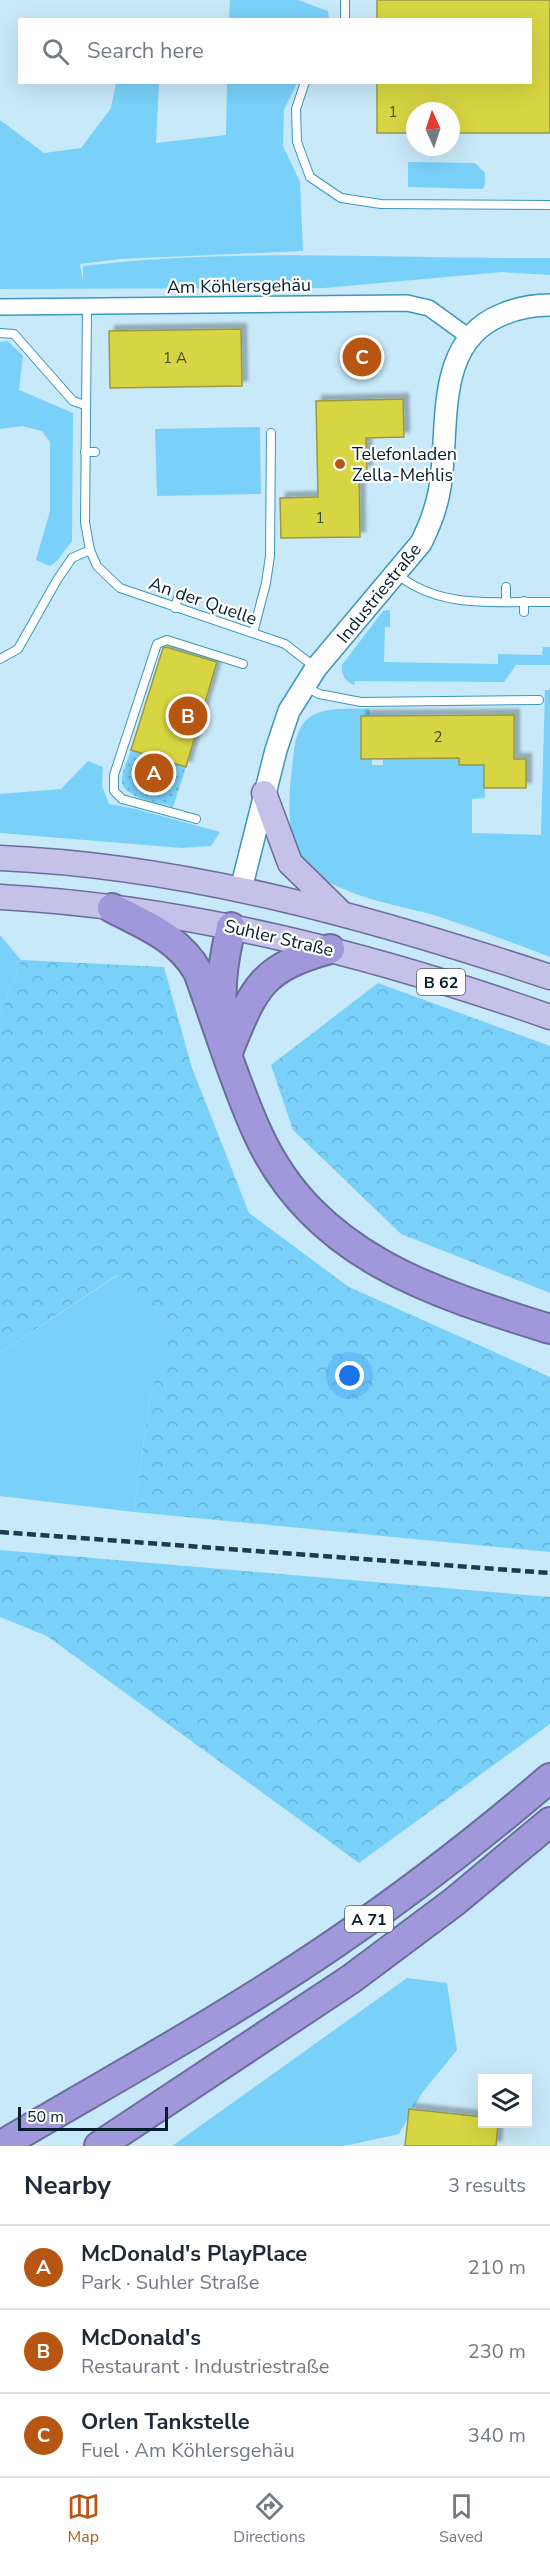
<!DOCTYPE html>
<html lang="en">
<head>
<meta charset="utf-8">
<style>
  :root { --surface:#fff; --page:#f2f2f3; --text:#1f2937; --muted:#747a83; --line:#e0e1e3; --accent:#b75613 }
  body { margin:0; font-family:"Nunito Sans",sans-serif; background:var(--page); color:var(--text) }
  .controls { position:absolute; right:18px; bottom:18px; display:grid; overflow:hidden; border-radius:0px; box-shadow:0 6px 24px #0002 }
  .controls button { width:54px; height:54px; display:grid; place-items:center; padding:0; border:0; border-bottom:2px solid var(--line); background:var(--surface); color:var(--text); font:30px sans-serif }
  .compass { position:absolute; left:406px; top:102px; width:54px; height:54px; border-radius:50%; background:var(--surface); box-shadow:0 6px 24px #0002; rotate:357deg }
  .scale { position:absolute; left:18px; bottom:15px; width:150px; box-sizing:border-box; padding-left:6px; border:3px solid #031f2b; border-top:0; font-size:16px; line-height:21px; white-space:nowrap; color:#031f2b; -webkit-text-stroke:4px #fff; paint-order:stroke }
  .you { position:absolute; left:350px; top:1376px; width:21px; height:21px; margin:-15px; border:4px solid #fff; border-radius:50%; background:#1a73e8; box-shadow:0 0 0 9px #1a73e833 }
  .badge { display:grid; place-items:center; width:39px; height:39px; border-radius:50%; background:var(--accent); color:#fff; font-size:20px; font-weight:700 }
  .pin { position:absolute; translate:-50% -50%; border:3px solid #fff; box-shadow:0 2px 6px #0006 }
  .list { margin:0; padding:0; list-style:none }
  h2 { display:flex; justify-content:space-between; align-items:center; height:78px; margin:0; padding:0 24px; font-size:26px }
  h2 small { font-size:20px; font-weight:400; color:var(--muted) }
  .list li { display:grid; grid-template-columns:39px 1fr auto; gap:18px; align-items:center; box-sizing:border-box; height:84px; padding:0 24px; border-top:2px solid var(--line) }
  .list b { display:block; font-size:22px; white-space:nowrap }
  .list p { margin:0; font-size:20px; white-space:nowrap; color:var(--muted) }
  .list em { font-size:20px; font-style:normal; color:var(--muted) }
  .icon { flex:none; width:33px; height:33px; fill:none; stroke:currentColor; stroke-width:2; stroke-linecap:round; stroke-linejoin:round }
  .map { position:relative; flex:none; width:550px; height:2146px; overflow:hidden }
  .search { position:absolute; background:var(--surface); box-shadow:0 6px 24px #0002; left:18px; right:18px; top:18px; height:66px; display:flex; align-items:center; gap:15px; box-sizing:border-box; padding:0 21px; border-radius:0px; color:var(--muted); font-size:22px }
  .sheet { height:330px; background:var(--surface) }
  nav { display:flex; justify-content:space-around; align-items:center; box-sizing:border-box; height:84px; border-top:2px solid var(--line); background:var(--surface); font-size:16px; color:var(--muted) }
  nav a { display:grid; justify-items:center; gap:3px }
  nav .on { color:var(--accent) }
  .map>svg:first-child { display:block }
  .grass { fill:#79d1f9 }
  .forest { fill:url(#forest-crowns) }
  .park { fill:url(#park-dots) }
  .building { fill:#d7d542; stroke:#989849; stroke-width:1.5; filter:url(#shadow) }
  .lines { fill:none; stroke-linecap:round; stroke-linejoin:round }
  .lane-casing { stroke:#3b97bc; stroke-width:10 }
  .street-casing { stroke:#3b97bc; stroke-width:18 }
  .secondary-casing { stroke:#3b97bc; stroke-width:24 }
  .primary-casing { stroke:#696e9d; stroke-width:27 }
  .highway-casing { stroke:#696e9d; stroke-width:32 }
  .lane { stroke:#fff; stroke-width:8 }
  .street { stroke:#fff; stroke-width:15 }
  .secondary { stroke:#fff; stroke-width:21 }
  .primary { stroke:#c6c1e9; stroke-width:24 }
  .highway { stroke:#a098db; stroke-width:28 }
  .rail { stroke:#1e3b48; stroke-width:4.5; stroke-dasharray:9 4.5; stroke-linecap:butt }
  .poi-dot { fill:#b75613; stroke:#fff; stroke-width:2 }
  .labels { text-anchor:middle; stroke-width:4.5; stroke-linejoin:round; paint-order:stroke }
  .number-label { font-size:15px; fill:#384c31 }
  .shield { fill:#fff; stroke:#4f626b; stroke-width:1.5 }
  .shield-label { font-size:16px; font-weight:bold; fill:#031f2b }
  .street-label { font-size:18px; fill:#031f2b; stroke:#fff }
  .poi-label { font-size:18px; fill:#031f2b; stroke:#fff; text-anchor:start }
</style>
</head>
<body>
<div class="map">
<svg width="550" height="2146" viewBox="0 0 550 2146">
  <defs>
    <pattern id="forest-crowns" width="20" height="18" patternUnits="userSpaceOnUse" patternTransform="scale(1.5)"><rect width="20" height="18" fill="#79d1f9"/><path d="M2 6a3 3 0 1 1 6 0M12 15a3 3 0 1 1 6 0" fill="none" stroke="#67b3d6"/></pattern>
    <pattern id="park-dots" width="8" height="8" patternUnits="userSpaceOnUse" patternTransform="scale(1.5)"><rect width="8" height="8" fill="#79d1f9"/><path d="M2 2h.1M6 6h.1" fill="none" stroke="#67b3d6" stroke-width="1.8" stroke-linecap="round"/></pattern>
    <filter id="shadow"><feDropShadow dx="5.5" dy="-5.5" stdDeviation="1.5" flood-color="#0004"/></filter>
  </defs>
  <rect width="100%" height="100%" fill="#c8e9f9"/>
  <!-- grass -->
  <g class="grass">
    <polygon points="230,0 298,0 328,11 329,19 229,19"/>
    <path d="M116,83H159L156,143L226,135L227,83H297L284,110L283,146L300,182L303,251L120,259L80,264L83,280V266C238,247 395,259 550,258V275L502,272L324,288L0,289V120L44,153L81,148L111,108Z"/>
    <polygon points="408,162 475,163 485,173 485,185 482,189 408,187"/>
    <polygon points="8,341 23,356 19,390 73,413 72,541 57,561 50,566 36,560 50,511 50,442 42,431 22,426 0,429 0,342"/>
    <polygon points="260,427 261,494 157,496 155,429"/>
    <path d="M390,610V627H385L384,662L498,664V654L542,655L543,647H550V665H516L504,682L355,681L354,685C345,681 341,675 342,665L383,611Z"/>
    <path d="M545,690H550V957C512,942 473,928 434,915C405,907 373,902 346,890C329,883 307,872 299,855C284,823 290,785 294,751C299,704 332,709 369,709L370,716H361V759H372V765H383V759L459,758L460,765H470L484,758L485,798L472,799V833L541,835Z"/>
    <polygon points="88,761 103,767 102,786 109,804 136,809 220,832 211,846 182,848 0,833 0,794 61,789"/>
    <polygon points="0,935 21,960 0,1016"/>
    <polygon points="118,1275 175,1326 151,1391 134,1512 0,1496 0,1353"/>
    <polygon points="407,1978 447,1983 457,2050 422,2093 399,2134 344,2146 172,2146"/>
  </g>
  <!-- forest -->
  <g class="forest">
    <polygon points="21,960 164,967 192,1068 249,1213 349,1287 550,1377 550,1552 134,1512 151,1391 174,1325 117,1275 0,1353 0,1016"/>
    <polygon points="378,983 550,1046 550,1293 401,1234 293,1130 271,1065"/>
    <polygon points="0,1550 550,1597 550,1724 359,1863 47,1636 0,1617"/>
  </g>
  <!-- park -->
  <path class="park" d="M131,750L186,767L173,807C158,802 119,798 122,778C123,769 128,759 131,750Z"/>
  <!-- building -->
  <g class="building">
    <polygon points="377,0 550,0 550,133 451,133 451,111 415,111 415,133 377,133 377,82 531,82 531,20 377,20"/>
    <polygon points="241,329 242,386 110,388 109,331"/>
    <polygon points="403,399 404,437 366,438 367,471 359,471 360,537 281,538 280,498 318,497 316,401"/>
    <polygon points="166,647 217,662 186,767 131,750 163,648"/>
    <polygon points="514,715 514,759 526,759 526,788 484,788 484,765 459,765 459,758 361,759 361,716"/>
    <polygon points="409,2109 483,2117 483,2124 498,2124 496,2146 405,2146"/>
  </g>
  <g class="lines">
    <!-- lane casing -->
    <g class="lane-casing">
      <g id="lane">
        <polyline points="345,0 345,20"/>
        <polyline points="305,82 296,109 297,142 310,177 341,198 381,204 550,205"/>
        <polyline points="87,307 85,522 90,550 97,566 120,588 285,644 316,668"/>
        <polyline points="0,333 14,334 73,401 85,405"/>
        <polyline points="85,452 95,452"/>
        <path d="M397,574C440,610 498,601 550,602"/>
        <polyline points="506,587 506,601"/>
        <polyline points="175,608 179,594"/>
        <polyline points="524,612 524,601"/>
        <polyline points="253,633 266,583 270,556 271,433"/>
        <polyline points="0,659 18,649 57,580 72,558 90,550"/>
        <polyline points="305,686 319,694 361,702 539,700"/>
        <polyline points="196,819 122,799 114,791 114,775 157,644 167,640 243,664"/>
      </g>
    </g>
    <!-- street casing -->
    <g class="street-casing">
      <polyline id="street" points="0,307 407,303 429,308 469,337"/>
    </g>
    <!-- secondary casing -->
    <g class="secondary-casing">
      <path id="secondary" d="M241,889L276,750L289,711L316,668L421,543C430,525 437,507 440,487C450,428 433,343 501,315C517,308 533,305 550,305"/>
    </g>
    <!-- primary casing -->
    <g class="primary-casing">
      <g id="primary">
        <polyline points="264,793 290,863 338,910"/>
        <path d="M0,858C189,866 372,918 550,977"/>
        <path d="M0,897C188,907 373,955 550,1017"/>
      </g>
    </g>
    <!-- highway casing -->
    <g class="highway-casing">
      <g id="highway">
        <path d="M112,908C145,925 179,938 198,972C218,1026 234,1082 258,1134C314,1256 431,1292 550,1329"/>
        <path d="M223,1018C219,986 224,958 231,927"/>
        <path d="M228,1052C254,988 260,968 330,949"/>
        <path d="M0,2146C112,2080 227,2017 334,1944C409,1893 481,1837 550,1778"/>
        <polyline points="99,2146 351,1979 454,1902 550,1822"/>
      </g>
    </g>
    <!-- lane -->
    <use href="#lane" class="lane"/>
    <!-- street -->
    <use href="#street" class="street"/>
    <!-- secondary -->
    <use href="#secondary" class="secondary"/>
    <!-- primary -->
    <use href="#primary" class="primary"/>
    <!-- highway -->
    <use href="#highway" class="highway"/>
    <!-- rail -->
    <polyline class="rail" points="0,1532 550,1573"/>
  </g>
  <!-- markers -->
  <circle class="poi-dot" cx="340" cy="464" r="6"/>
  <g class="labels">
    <!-- number labels -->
    <g class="number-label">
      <text x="393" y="117">1</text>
      <text x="175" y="363">1 A</text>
      <text x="320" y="523">1</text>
      <text x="438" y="742">2</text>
    </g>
    <!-- shield labels -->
    <g class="shield">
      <rect x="417" y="969" width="48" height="26" rx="4.5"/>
      <rect x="345" y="1906" width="48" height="26" rx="4.5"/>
    </g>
    <g class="shield-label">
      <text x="441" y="988">B 62</text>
      <text x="369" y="1925">A 71</text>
    </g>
    <!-- street labels -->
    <g class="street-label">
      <text transform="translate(239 286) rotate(-1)" y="6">Am Köhlersgehäu</text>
      <text transform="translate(379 593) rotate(-51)" y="6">Industriestraße</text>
      <text transform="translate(203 601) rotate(19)" y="6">An der Quelle</text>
      <text transform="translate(279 938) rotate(13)" y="6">Suhler Straße</text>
    </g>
    <!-- poi labels -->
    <g class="poi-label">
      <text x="352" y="460">Telefonladen<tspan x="352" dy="21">Zella-Mehlis</tspan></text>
    </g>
  </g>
</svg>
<div class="controls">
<button><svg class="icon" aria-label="layers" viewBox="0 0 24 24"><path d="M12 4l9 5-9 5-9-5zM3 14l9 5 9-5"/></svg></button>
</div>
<svg class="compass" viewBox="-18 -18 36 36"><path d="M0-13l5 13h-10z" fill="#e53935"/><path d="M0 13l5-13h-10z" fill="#747a83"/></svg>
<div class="scale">50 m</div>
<div class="you"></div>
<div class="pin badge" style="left:154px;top:773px">A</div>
<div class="pin badge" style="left:188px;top:716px">B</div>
<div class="pin badge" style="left:362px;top:357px">C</div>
<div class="search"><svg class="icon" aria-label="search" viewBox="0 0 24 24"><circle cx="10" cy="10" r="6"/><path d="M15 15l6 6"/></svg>Search here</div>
</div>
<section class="sheet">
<h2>Nearby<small>3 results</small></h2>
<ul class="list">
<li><span class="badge">A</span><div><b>McDonald's PlayPlace</b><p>Park · Suhler Straße</p></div><em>210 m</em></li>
<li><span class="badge">B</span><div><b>McDonald's</b><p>Restaurant · Industriestraße</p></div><em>230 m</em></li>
<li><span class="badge">C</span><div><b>Orlen Tankstelle</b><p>Fuel · Am Köhlersgehäu</p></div><em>340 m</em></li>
</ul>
</section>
<nav>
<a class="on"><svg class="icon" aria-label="map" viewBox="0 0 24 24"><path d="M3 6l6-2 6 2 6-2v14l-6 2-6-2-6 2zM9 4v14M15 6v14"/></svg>Map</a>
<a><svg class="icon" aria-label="directions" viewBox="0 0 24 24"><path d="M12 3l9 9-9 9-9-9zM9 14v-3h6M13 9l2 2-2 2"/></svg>Directions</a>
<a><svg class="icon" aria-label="saved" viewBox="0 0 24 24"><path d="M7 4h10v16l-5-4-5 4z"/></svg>Saved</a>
</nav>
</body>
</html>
